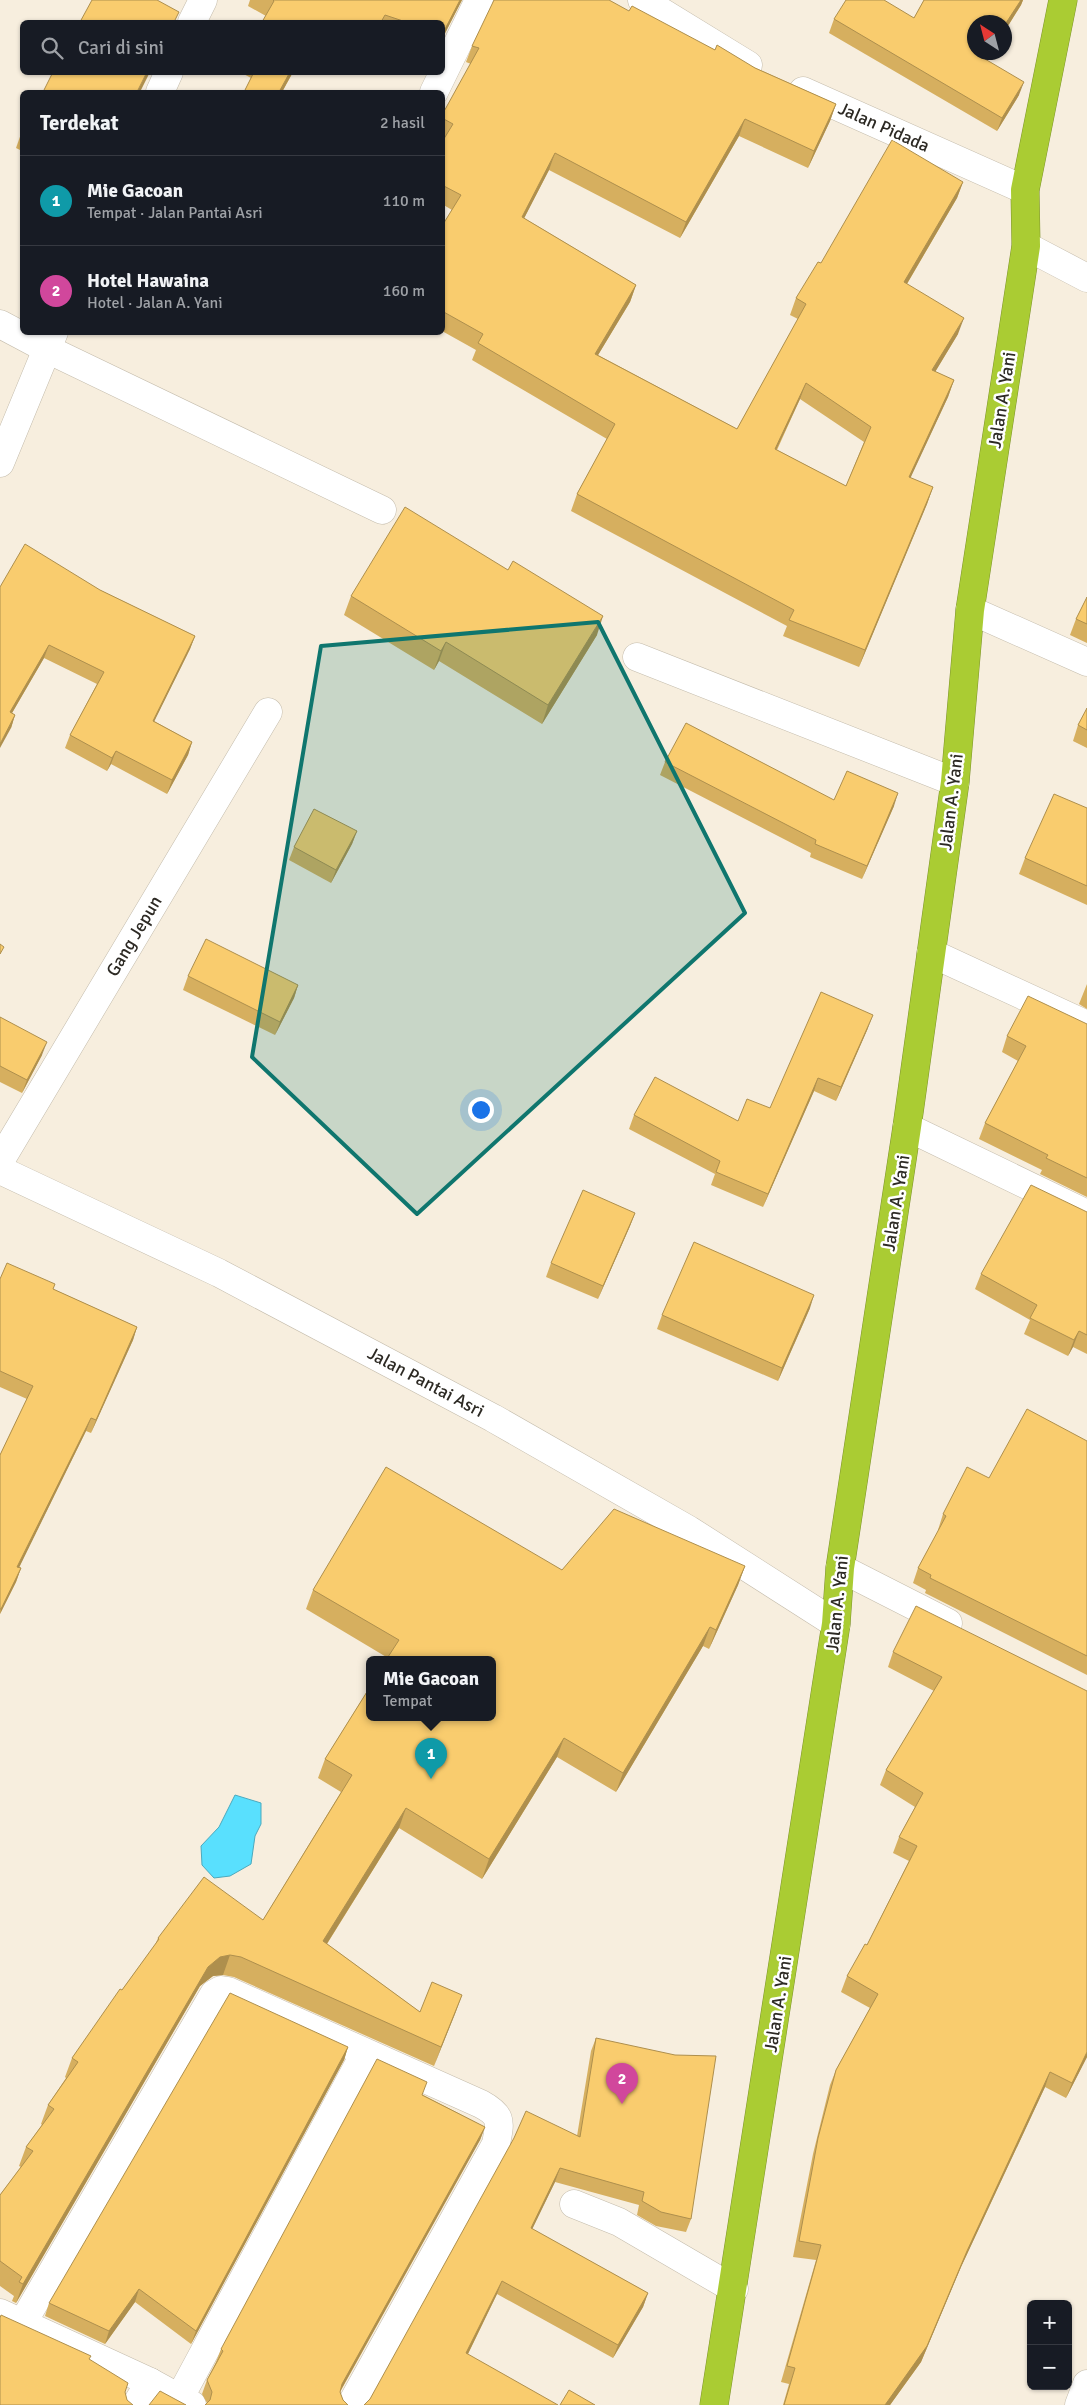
<!DOCTYPE html>
<html lang="id">
<head>
<meta charset="utf-8">
<style>
  :root { --surface:#171b24; --page:#242831; --text:#f1f3f6; --muted:#9ea1a6; --line:#363941; --accent:#ea580c }
  body { margin:0; font-family:Signika,sans-serif; background:var(--page); color:var(--text) }
  .controls { position:absolute; right:15px; bottom:15px; display:grid; overflow:hidden; border-radius:8px; box-shadow:0 1px 4px #0004 }
  .controls button { width:45px; height:45px; display:grid; place-items:center; padding:0; border:0; border-bottom:1px solid var(--line); background:var(--surface); color:var(--text); font:25px sans-serif }
  .compass { position:absolute; left:967px; top:15px; width:45px; height:45px; border-radius:50%; background:var(--surface); box-shadow:0 1px 4px #0004; rotate:324deg }
  .you { position:absolute; left:480px; top:1109px; width:18px; height:18px; margin:-12px; border:4px solid #fff; border-radius:50%; background:#1a73e8; box-shadow:0 0 0 8px #1a73e833 }
  .badge { display:grid; place-items:center; width:32px; height:32px; border-radius:50%; background:var(--accent); color:#fff; font-size:16px; font-weight:700 }
  .pin { position:absolute; translate:-50% -41px; filter:drop-shadow(0 1px 2px #0008) }
  .pin::after { content:''; position:absolute; top:26px; width:18px; height:15px; background:inherit; clip-path:polygon(0 0,100% 0,50% 100%) }
  .popup { position:absolute; left:366px; top:1656px; width:130px; height:65px; box-sizing:border-box; display:grid; place-content:center; border-radius:8px; background:var(--surface); filter:drop-shadow(0 1px 4px #0005); font-size:16px; white-space:nowrap; color:var(--muted) }
  .popup b { font-size:19px; color:var(--text) }
  .popup::after { content:''; position:absolute; left:50%; top:100%; margin-left:-10px; border:10px solid transparent; border-top-color:var(--surface) }
  .list { margin:0; padding:0; list-style:none }
  h2 { display:flex; justify-content:space-between; align-items:center; height:65px; margin:0; padding:0 20px; font-size:21px }
  h2 small { font-size:16px; font-weight:400; color:var(--muted) }
  .list li { display:grid; grid-template-columns:32px 1fr auto; gap:15px; align-items:center; box-sizing:border-box; height:90px; padding:0 20px; border-top:1px solid var(--line) }
  .list b { display:block; font-size:19px; white-space:nowrap }
  .list p { margin:0; font-size:16px; white-space:nowrap; color:var(--muted) }
  .list em { font-size:16px; font-style:normal; color:var(--muted) }
  .icon { flex:none; width:28px; height:28px; fill:none; stroke:currentColor; stroke-width:2; stroke-linecap:round; stroke-linejoin:round }
  .map { position:relative; flex:none; width:1087px; height:2405px; overflow:hidden }
  .search { position:absolute; background:var(--surface); box-shadow:0 1px 4px #0004; left:20px; top:20px; width:425px; height:55px; display:flex; align-items:center; gap:12px; box-sizing:border-box; padding:0 18px; border-radius:8px; color:var(--muted); font-size:19px }
  .panel { position:absolute; background:var(--surface); box-shadow:0 1px 4px #0004; left:20px; top:90px; width:425px; height:245px; border-radius:8px }
  .map>svg:first-child { display:block }
  .water { fill:#59e0fe; stroke:#4ca9bd }
  .lines { fill:none; stroke-linecap:round; stroke-linejoin:round }
  .minor-casing { stroke:#c4bcac; stroke-width:29 }
  .highway-casing { stroke:#7e932e; stroke-width:29 }
  .minor { stroke:#fff; stroke-width:28 }
  .highway { stroke:#ac3; stroke-width:28 }
  .wall { fill:#d6af5f; fill-rule:evenodd }
  .shaded-wall { fill:#ae8f4d }
  .building { fill:#f9cc6e; stroke:#ae8f4d; fill-rule:evenodd }
  .marked { fill:#0f766e; fill-opacity:0.2; stroke:#0f766e; stroke-width:4; stroke-linejoin:round }
  .labels { text-anchor:middle; stroke-width:5; stroke-linejoin:round; paint-order:stroke }
  .street-label { font-size:18px; fill:#2d2a24; stroke:#fff }
</style>
</head>
<body>
<div class="map">
<svg width="1087" height="2405" viewBox="0 0 1087 2405">
  <rect width="100%" height="100%" fill="#f7eede"/>
  <!-- water -->
  <polygon class="water" points="235,1795 261,1803 261,1824 255,1836 251,1864 230,1876 214,1878 202,1865 201,1846 219,1827"/>
  <g class="lines">
    <!-- minor casing -->
    <g class="minor-casing">
      <g id="minor">
        <polyline points="642,0 748,65"/>
        <polyline points="192,22 203,0"/>
        <polyline points="803,91 1025,190"/>
        <polyline points="160,92 169,72"/>
        <polyline points="434,92 479,0"/>
        <polyline points="1026,246 1087,278"/>
        <polyline points="0,324 47,349 382,510"/>
        <polyline points="0,463 54,332"/>
        <polyline points="970,610 1087,662"/>
        <polyline points="637,657 955,782"/>
        <polyline points="931,953 1087,1025"/>
        <polyline points="907,1127 1087,1214"/>
        <polyline points="0,1161 268,712"/>
        <polyline points="0,1170 219,1273 493,1418 689,1530 836,1624"/>
        <polyline points="840,1568 948,1623"/>
        <polyline points="574,2204 619,2222 734,2289"/>
        <polyline points="0,2313 150,2382 192,2405"/>
        <path d="M22,2324L214,1994L221,1990L228,1991L481,2104C503,2116 500,2122 496,2144L351,2405"/>
        <polyline points="179,2399 365,2053"/>
        <polyline points="136,2405 150,2382"/>
        <polyline points="1079,2405 1087,2384"/>
      </g>
    </g>
    <!-- highway casing -->
    <g class="highway-casing">
      <polyline id="highway" points="714,2405 836,1624 840,1568 907,1127 955,782 970,610 1026,246 1025,190 1063,0"/>
    </g>
    <!-- minor -->
    <use href="#minor" class="minor"/>
    <!-- highway -->
    <use href="#highway" class="highway"/>
  </g>
  <!-- wall -->
  <g class="wall">
    <polygon points="250,0 462,0 442,39 442,22 262,22 266,16 248,6"/>
    <polygon points="924,0 1023,0 1021,5 987,60 1019,95 997,131 829,33 834,19 914,18"/>
    <path d="M629,11L836,104L830,121L808,168L739,136L680,238L549,170L524,218L636,285L630,302L598,355L737,429L798,319L790,315L796,298L821,263L963,182L957,198L907,284L958,334L935,372L954,380L948,397L910,478L933,487L927,504L859,667L783,636L787,626L571,511L577,494L607,439L472,360L476,350L442,331V226L452,210L442,204V142L445,139L442,138V115L471,64L466,62L472,46ZM800,399L864,442L846,486L777,450Z"/>
    <polygon points="240,72 293,72 282,92 244,92 251,78"/>
    <polygon points="22,131 22,151 16,148"/>
    <polygon points="0,587 100,590 195,636 190,649 154,721 192,742 188,755 167,794 111,764 107,771 65,748 70,735 97,684 44,658 12,713 15,715 11,728"/>
    <polygon points="351,596 597,635 542,724 439,661 434,670 344,615"/>
    <polygon points="1087,597 1087,643 1070,635 1076,619"/>
    <polygon points="1087,708 1087,748 1073,741 1078,725"/>
    <polygon points="665,762 834,800 894,806 862,879 810,857 811,853 660,775"/>
    <polygon points="1087,808 1087,905 1019,874 1025,858"/>
    <polygon points="357,831 352,844 331,883 289,860 294,847"/>
    <polygon points="188,976 298,985 294,998 275,1035 183,990"/>
    <polygon points="1087,984 1087,1009 1079,1004"/>
    <polygon points="0,1017 42,1055 22,1093 0,1082"/>
    <polygon points="1087,1024 1087,1197 1040,1174 1042,1170 979,1139 985,1123 1018,1061 1002,1052 1007,1036"/>
    <polygon points="868,1028 836,1101 814,1091 763,1207 711,1185 715,1174 629,1129 634,1115 738,1121 770,1108"/>
    <polygon points="1087,1212 1087,1354 1073,1347 1068,1356 1024,1334 1030,1320 975,1289 981,1274"/>
    <polygon points="635,1213 630,1226 598,1299 546,1277 551,1263"/>
    <polygon points="0,1279 53,1289 137,1327 133,1340 91,1433 86,1431 19,1567 21,1568 16,1582 0,1614 0,1455 27,1399 0,1387"/>
    <polygon points="810,1308 778,1381 657,1329 662,1315"/>
    <polygon points="1087,1441 1087,1675 925,1593 926,1590 913,1583 918,1568 939,1530 938,1530 943,1514 989,1478"/>
    <polygon points="745,1566 738,1585 709,1649 703,1646 616,1792 557,1757 482,1879 399,1828 327,1944 420,2012 462,1995 434,2066 234,1977 223,1975 213,1976 200,1986 16,2303 12,2301 14,2296 0,2286 0,2195 21,2167 19,2166 26,2147 42,2125 41,2124 48,2105 66,2078 65,2077 72,2058 155,1945 158,1938 263,1920 341,1792 318,1778 325,1759 388,1658 306,1609 313,1590 562,1570"/>
    <polygon points="893,1652 1087,1691 1087,2057 1066,2098 1045,2087 961,2267 921,2362 890,2405 783,2405 789,2384 781,2382 816,2260 793,2257 813,2154 830,2085 836,2070 870,2008 841,1992 847,1976 867,1945 909,1861 893,1853 899,1837 915,1807 880,1785 886,1770 934,1691 888,1667"/>
    <polygon points="596,2038 691,2219 686,2232 656,2226 637,2215 639,2205 555,2182 532,2229 648,2293 643,2307 613,2358 497,2294 468,2354 370,2399 577,2136 591,2051"/>
    <polygon points="348,2047 344,2060 191,2344 135,2302 105,2344 45,2316 49,2303"/>
    <polygon points="423,2095 485,2127 480,2140 340,2392 343,2400 207,2403 202,2394 207,2380 216,2362 221,2349"/>
  </g>
  <!-- shaded-wall -->
  <g class="shaded-wall">
    <polygon points="460,0 462,0 442,39 442,35"/>
    <polygon points="1021,0 1023,0 1021,5 1004,32 1004,26"/>
    <polygon points="989,52 992,52 980,72 985,59"/>
    <polygon points="147,72 150,72 140,92 137,92"/>
    <polygon points="290,72 293,72 282,92 279,92"/>
    <polygon points="1024,82 1019,95 997,131 1002,118"/>
    <polygon points="836,104 830,121 808,168 814,151"/>
    <polygon points="745,119 739,136 680,238 686,222"/>
    <polygon points="555,153 549,170 516,234 522,217"/>
    <polygon points="963,182 957,198 898,299 904,282"/>
    <polygon points="636,285 630,302 589,370 595,354"/>
    <polygon points="964,318 958,334 926,387 932,370"/>
    <polygon points="954,380 948,397 903,494 909,477"/>
    <polygon points="806,383 800,399 769,465 775,449"/>
    <polygon points="933,487 927,504 859,667 865,650"/>
    <polygon points="603,616 597,635 542,724 548,705"/>
    <polygon points="195,636 190,649 148,734 153,721"/>
    <polygon points="446,642 439,661 434,670 441,651"/>
    <polygon points="49,645 44,658 5,725 10,712"/>
    <polygon points="15,715 11,728 0,748 0,744"/>
    <polygon points="192,742 188,755 167,794 172,780"/>
    <polygon points="116,751 111,764 107,771 112,758"/>
    <polygon points="898,793 894,806 862,879 867,866"/>
    <polygon points="357,831 352,844 331,883 336,870"/>
    <polygon points="298,985 294,998 275,1035 280,1022"/>
    <polygon points="873,1015 868,1028 836,1101 841,1087"/>
    <polygon points="47,1042 42,1055 22,1093 27,1080"/>
    <polygon points="818,1078 814,1091 763,1207 768,1194"/>
    <polygon points="635,1213 630,1226 598,1299 603,1286"/>
    <polygon points="814,1295 810,1308 778,1381 782,1368"/>
    <polygon points="137,1327 133,1340 91,1433 96,1420"/>
    <polygon points="1079,1331 1073,1347 1068,1356 1074,1340"/>
    <polygon points="91,1418 86,1431 13,1580 17,1567"/>
    <polygon points="745,1566 738,1585 709,1649 716,1630"/>
    <polygon points="21,1568 16,1582 0,1614 1,1609"/>
    <polygon points="710,1627 703,1646 616,1792 623,1773"/>
    <polygon points="564,1738 557,1757 482,1879 489,1859"/>
    <polygon points="406,1808 399,1828 316,1961 323,1941"/>
    <polygon points="230,1955 223,1975 213,1976 200,1986 16,2303 23,2284 208,1967 220,1957"/>
    <polygon points="462,1995 455,2014 434,2066 441,2047"/>
    <polygon points="348,2047 344,2060 191,2344 196,2331"/>
    <polygon points="1087,2052 1087,2057 1066,2098 1072,2083"/>
    <polygon points="1050,2072 1045,2087 961,2267 921,2362 890,2405 885,2405 967,2251"/>
    <polygon points="485,2127 480,2140 337,2397 342,2384"/>
    <polygon points="560,2168 555,2182 526,2242 531,2228"/>
    <polygon points="502,2281 497,2294 462,2366 466,2353"/>
    <polygon points="139,2289 135,2302 105,2344 109,2331"/>
    <polygon points="648,2293 643,2307 613,2358 618,2345"/>
  </g>
  <!-- building -->
  <g class="building">
    <polygon points="92,0 157,0 179,12 174,22 80,22"/>
    <polygon points="273,0 460,0 442,35 442,22 406,22 385,15 381,22 262,22 274,1"/>
    <path d="M494,0H609L629,11L632,6L715,50L717,45L755,68L836,104L814,151L745,119L686,222L555,153L522,217L636,285L595,354L737,429L806,304L796,298L818,262L821,263L892,140L963,182L904,282L964,318L932,370L954,380L909,477L933,487L865,650L789,620L794,610L577,494L615,424L478,343L483,334L442,311V226L461,195L442,185V142L453,124L442,118V115L479,48L472,46ZM806,383L871,427L846,486L775,449Z"/>
    <polygon points="846,0 884,0 914,18 924,0 1021,0 1004,26 1004,22 974,22 974,52 989,52 985,59 1024,82 1002,118 834,19"/>
    <polygon points="53,72 147,72 137,92 43,92"/>
    <polygon points="254,72 290,72 279,92 244,92"/>
    <polygon points="405,507 508,570 513,561 603,616 548,705 446,642 441,651 351,596"/>
    <polygon points="25,544 100,590 195,636 153,721 192,742 172,780 116,751 112,758 70,735 104,672 49,645 10,712 15,715 0,744 0,587"/>
    <polygon points="1087,597 1087,624 1076,619"/>
    <polygon points="1087,708 1087,730 1078,725"/>
    <polygon points="686,723 834,800 847,771 898,793 867,866 815,844 816,840 665,762"/>
    <polygon points="1054,794 1087,808 1087,886 1025,858"/>
    <polygon points="314,809 357,831 336,870 294,847"/>
    <polygon points="206,939 298,985 280,1022 188,976"/>
    <polygon points="0,944 4,947 0,954"/>
    <polygon points="821,992 873,1015 841,1087 818,1078 768,1194 716,1172 720,1161 634,1115 655,1077 738,1121 747,1099 770,1108"/>
    <polygon points="1028,996 1087,1024 1087,1178 1046,1158 1048,1155 985,1123 1026,1046 1007,1036"/>
    <polygon points="0,1017 47,1042 27,1080 0,1066"/>
    <polygon points="1031,1185 1087,1212 1087,1335 1079,1331 1074,1340 1030,1318 1037,1305 981,1274"/>
    <polygon points="583,1190 635,1213 603,1286 551,1263"/>
    <polygon points="694,1242 814,1295 782,1368 662,1315"/>
    <polygon points="7,1263 55,1284 53,1289 137,1327 96,1420 91,1418 17,1567 21,1568 1,1609 0,1609 0,1455 33,1386 0,1371 0,1279"/>
    <polygon points="1027,1409 1087,1441 1087,1656 930,1578 931,1575 918,1568 946,1516 943,1514 967,1467 989,1478"/>
    <polygon points="386,1467 562,1570 614,1509 745,1566 716,1630 710,1627 623,1773 564,1738 489,1859 406,1808 323,1941 420,2012 432,1982 462,1995 441,2047 241,1957 230,1955 220,1957 208,1967 23,2284 19,2282 22,2277 0,2261 0,2195 33,2151 26,2147 54,2109 48,2105 78,2062 72,2058 120,1989 122,1990 159,1939 158,1938 204,1877 263,1920 352,1775 325,1759 370,1687 370,1718 492,1718 492,1660 386,1660 399,1640 313,1590"/>
    <polygon points="916,1606 1087,1691 1087,2052 1072,2083 1050,2072 967,2251 927,2346 885,2405 784,2405 795,2368 787,2366 821,2245 799,2241 818,2138 836,2070 878,1994 847,1976 865,1944 867,1945 917,1846 899,1837 923,1793 886,1770 942,1677 893,1652"/>
    <polygon points="230,1993 348,2047 196,2331 139,2289 109,2331 49,2303"/>
    <polygon points="596,2038 675,2055 716,2056 691,2219 661,2212 642,2201 644,2192 560,2168 531,2228 648,2293 618,2345 502,2281 466,2353 558,2405 364,2405 370,2399 514,2138 526,2111 580,2137"/>
    <polygon points="377,2059 427,2082 422,2095 485,2127 342,2384 340,2392 343,2400 348,2405 205,2405 210,2400 212,2392 207,2380 223,2351 221,2349"/>
    <polygon points="1,2315 91,2356 89,2359 128,2383 125,2392 127,2400 133,2405 0,2405 0,2318"/>
    <polygon points="569,2390 595,2405 560,2405"/>
    <polygon points="160,2391 186,2405 149,2405"/>
  </g>
  <!-- marked area -->
  <path class="marked" d="M598,622L745,913L417,1214L252,1057L321,646Z"/>
  <g class="labels">
    <!-- street labels -->
    <g class="street-label">
      <text transform="translate(884 127) rotate(24)" y="6">Jalan Pidada</text>
      <text transform="translate(1002 400) rotate(-81)" y="6">Jalan A. Yani</text>
      <text transform="translate(951 802) rotate(-83)" y="6">Jalan A. Yani</text>
      <text transform="translate(134 936) rotate(-59)" y="6">Gang Jepun</text>
      <text transform="translate(896 1203) rotate(-81)" y="6">Jalan A. Yani</text>
      <text transform="translate(426 1382) rotate(28)" y="6">Jalan Pantai Asri</text>
      <text transform="translate(837 1604) rotate(-84)" y="6">Jalan A. Yani</text>
      <text transform="translate(778 2004) rotate(-81)" y="6">Jalan A. Yani</text>
    </g>
  </g>
</svg>
<div class="controls">
<button>+</button>
<button>−</button>
</div>
<svg class="compass" viewBox="-18 -18 36 36"><path d="M0-13l5 13h-10z" fill="#e53935"/><path d="M0 13l5-13h-10z" fill="#9ea1a6"/></svg>
<div class="you"></div>
<div class="pin badge" style="left:431px;top:1779px;background:#0f9aa8">1</div>
<div class="popup"><b>Mie Gacoan</b>Tempat</div>
<div class="pin badge" style="left:622px;top:2104px;background:#d1479c">2</div>
<div class="search"><svg class="icon" aria-label="search" viewBox="0 0 24 24"><circle cx="10" cy="10" r="6"/><path d="M15 15l6 6"/></svg>Cari di sini</div>
<section class="panel">
<h2>Terdekat<small>2 hasil</small></h2>
<ul class="list">
<li><span class="badge" style="background:#0f9aa8">1</span><div><b>Mie Gacoan</b><p>Tempat · Jalan Pantai Asri</p></div><em>110 m</em></li>
<li><span class="badge" style="background:#d1479c">2</span><div><b>Hotel Hawaina</b><p>Hotel · Jalan A. Yani</p></div><em>160 m</em></li>
</ul>
</section>
</div>
</body>
</html>
